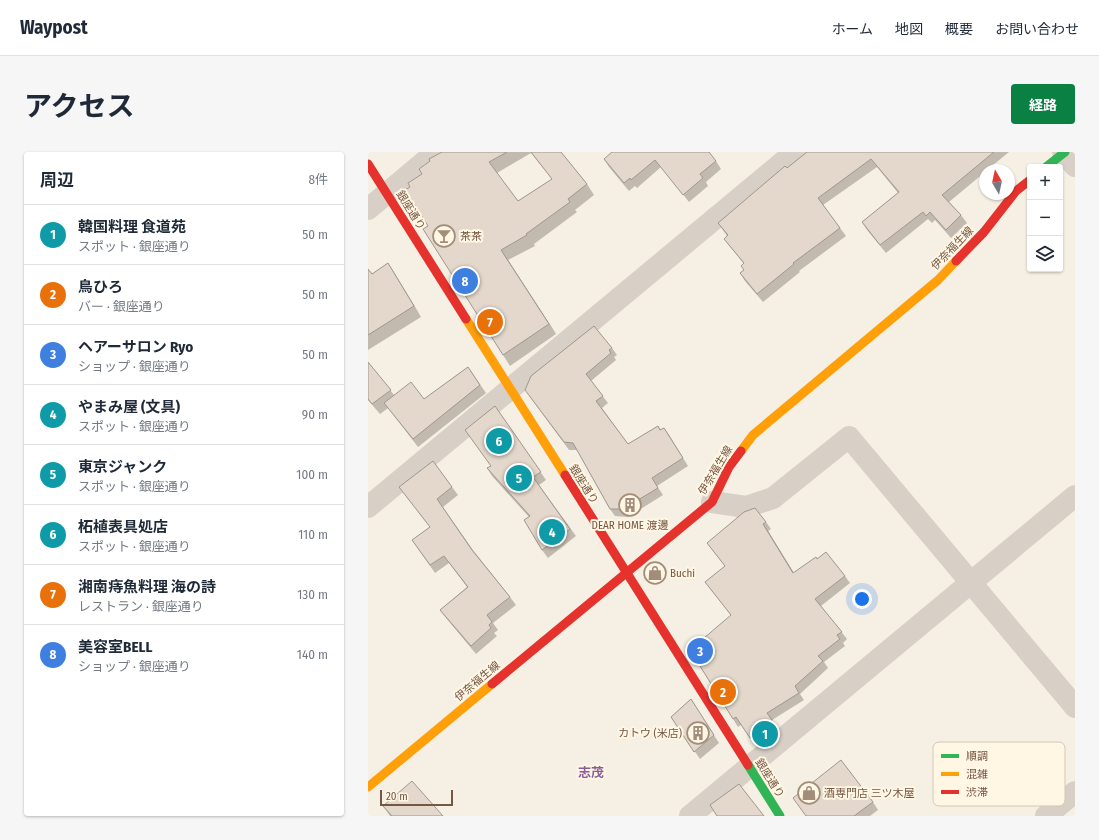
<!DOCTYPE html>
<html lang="ja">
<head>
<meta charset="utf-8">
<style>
  :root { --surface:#fff; --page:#f6f6f7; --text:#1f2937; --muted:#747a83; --line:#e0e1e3; --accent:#0b8043 }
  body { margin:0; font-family:"Fira Sans Condensed","Noto Sans JP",sans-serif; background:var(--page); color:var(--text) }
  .controls { position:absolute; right:12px; top:12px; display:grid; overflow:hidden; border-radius:4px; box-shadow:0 1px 3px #0004 }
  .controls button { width:36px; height:36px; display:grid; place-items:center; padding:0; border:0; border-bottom:1px solid var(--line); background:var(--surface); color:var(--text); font:20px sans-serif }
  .compass { position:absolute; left:611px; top:12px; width:36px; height:36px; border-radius:50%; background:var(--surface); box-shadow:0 1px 3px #0004; rotate:351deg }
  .scale { position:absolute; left:12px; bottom:10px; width:73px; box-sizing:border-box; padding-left:4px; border:2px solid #755743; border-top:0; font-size:11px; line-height:14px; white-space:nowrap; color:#755743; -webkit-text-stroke:3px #fff6e4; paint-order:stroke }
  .you { position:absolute; left:494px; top:447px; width:14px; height:14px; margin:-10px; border:3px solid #fff; border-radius:50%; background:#1a73e8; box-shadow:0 0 0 6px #1a73e833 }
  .badge { display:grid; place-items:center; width:26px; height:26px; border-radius:50%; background:var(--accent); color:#fff; font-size:13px; font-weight:700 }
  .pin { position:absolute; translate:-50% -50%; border:2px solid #fff; box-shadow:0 1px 4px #0006 }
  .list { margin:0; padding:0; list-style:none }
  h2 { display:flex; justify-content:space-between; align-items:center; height:52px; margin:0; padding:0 16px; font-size:17px }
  h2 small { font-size:13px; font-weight:400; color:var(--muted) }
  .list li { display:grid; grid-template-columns:26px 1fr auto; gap:12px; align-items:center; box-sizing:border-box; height:60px; padding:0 16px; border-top:1px solid var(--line) }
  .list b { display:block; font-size:15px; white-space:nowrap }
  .list p { margin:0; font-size:13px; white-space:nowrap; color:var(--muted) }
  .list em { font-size:13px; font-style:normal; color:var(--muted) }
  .icon { flex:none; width:22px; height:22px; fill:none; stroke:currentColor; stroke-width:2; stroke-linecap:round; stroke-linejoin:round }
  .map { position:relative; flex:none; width:707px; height:664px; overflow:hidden; border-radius:4px }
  header { display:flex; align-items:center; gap:24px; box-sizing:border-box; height:56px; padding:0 20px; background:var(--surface); border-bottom:1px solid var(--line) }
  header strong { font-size:19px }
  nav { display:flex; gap:22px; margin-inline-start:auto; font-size:14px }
  .intro { display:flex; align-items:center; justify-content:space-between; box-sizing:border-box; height:96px; padding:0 24px }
  h1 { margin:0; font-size:28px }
  .button { padding:10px 18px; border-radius:4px; background:var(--accent); color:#fff; font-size:14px; font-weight:700 }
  main { display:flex; gap:24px; padding:0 24px }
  aside { flex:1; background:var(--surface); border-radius:4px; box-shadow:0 1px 3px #0004 }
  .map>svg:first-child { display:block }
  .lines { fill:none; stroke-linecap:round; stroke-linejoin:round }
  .street { stroke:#d8cfc7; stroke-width:22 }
  .fast { stroke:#30b455; stroke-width:9 }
  .slow { stroke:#ff9f0a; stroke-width:9 }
  .jam { stroke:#e5322d; stroke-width:9 }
  .wall { fill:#c3baaf; fill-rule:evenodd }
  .shaded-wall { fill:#9f978e }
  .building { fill:#e3d8cb; stroke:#9f978e }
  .labels { text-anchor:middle; stroke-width:4; stroke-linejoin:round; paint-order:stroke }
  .street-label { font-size:11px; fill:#755743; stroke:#fff6e4 }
  .poi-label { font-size:11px; fill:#755743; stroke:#fff6e4; text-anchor:start }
  .quarter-label { font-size:13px; font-weight:bold; fill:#885e99; stroke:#fff6e4 }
  .key { fill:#fff6e4; stroke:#d6c6b4; stroke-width:1 }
  .key-label { font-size:11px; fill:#755743 }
</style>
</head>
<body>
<header>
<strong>Waypost</strong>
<nav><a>ホーム</a><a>地図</a><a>概要</a><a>お問い合わせ</a></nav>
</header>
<div class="intro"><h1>アクセス</h1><a class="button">経路</a></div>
<main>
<aside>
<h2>周辺<small>8件</small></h2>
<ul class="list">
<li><span class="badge" style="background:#0f9aa8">1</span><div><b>韓国料理 食道苑</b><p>スポット · 銀座通り</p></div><em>50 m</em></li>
<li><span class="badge" style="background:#e8710a">2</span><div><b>鳥ひろ</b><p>バー · 銀座通り</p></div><em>50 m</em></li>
<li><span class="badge" style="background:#3f7fe0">3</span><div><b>ヘアーサロン Ryo</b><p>ショップ · 銀座通り</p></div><em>50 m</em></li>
<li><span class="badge" style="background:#0f9aa8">4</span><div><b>やまみ屋 (文具)</b><p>スポット · 銀座通り</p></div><em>90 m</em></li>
<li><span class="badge" style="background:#0f9aa8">5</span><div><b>東京ジャンク</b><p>スポット · 銀座通り</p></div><em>100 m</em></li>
<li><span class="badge" style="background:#0f9aa8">6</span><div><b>柘植表具処店</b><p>スポット · 銀座通り</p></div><em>110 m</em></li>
<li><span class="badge" style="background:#e8710a">7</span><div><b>湘南痔魚料理 海の詩</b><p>レストラン · 銀座通り</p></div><em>130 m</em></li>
<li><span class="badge" style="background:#3f7fe0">8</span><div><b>美容室BELL</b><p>ショップ · 銀座通り</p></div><em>140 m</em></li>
</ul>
</aside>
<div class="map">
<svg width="707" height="664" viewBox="0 0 707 664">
  <rect width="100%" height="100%" fill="#f6f0e4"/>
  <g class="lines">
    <!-- street -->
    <g class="street">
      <polyline points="695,0 707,14"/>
      <polyline points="0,57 68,0"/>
      <polyline points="344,350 378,355 405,346 481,285 707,555"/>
      <polyline points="0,355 427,0"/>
      <polyline points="322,664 707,344"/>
      <polyline points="678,664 707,640"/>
    </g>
    <!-- fast -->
    <g class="fast">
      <polyline points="678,15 697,0"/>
      <polyline points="380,613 412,664"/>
    </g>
    <!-- slow -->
    <g class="slow">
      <polyline points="98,167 197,323"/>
      <polyline points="373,299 385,283 570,128 588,109"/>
      <polyline points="0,635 124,532"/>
    </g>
    <!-- jam -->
    <g class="jam">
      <polyline points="0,12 98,167"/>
      <polyline points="588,109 616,80 648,39 662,28"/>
      <polyline points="197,323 380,613"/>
      <polyline points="124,532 344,350 361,315 373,299"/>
    </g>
  </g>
  <!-- wall -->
  <g class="wall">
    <path d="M74,0H193L219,32L226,43L207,58L209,60L166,92L167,94L140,108L188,182L142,214L135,203L60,74L42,35L54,22L62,9ZM163,1L184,27L150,49L129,21Z"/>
    <polygon points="439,0 641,0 619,18 617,18 617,20 581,50 593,63 599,71 583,86 567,68 564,71 560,67 518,101 499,78 494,70 530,41 509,15 455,53 478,84 431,119 432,120 395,150 377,129 372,121 376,118 376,112 356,87 359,84 350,71"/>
    <polygon points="236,7 348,9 353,17 338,30 340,34 321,50 293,15 269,36 267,34 261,39 241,15"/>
    <polygon points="20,111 27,122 53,165 0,198 0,117 4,122"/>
    <polygon points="244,196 249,203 246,205 248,208 223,229 240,251 234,256 260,292 290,274 293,278 296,276 320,314 289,334 295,343 260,365 247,364 242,357 209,298 201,298 162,245"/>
    <polygon points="0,210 26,243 56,247 100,215 118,241 50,295 20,256 12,262 0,248"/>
    <polygon points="127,254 178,328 171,333 208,384 180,406 174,398 161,365 124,324 119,316 123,314"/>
    <polygon points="31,335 84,335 90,343 75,355 105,398 142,445 148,453 125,471 130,478 126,481 129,484 108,502 78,466 72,458 99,435 81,411 67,421 44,388 62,375"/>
    <polygon points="398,370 403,377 400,379 426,421 449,407 477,424 482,431 453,454 479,487 475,491 477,494 456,510 460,516 432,542 436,548 404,568 409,575 388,593 373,573 370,575 365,567 363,463 337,430 357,414 339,391"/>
    <polygon points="323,547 351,591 332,607 303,565"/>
    <polygon points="505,650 510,658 502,664 438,664"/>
    <polygon points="15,654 75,664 22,664"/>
  </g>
  <!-- shaded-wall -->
  <g class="shaded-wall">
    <polygon points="133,98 140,108 188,182 181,172"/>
    <polygon points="20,111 27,122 53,165 46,154"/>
    <polygon points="296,276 301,283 320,314 315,306"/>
    <polygon points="395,372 400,379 430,428 425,421"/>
  </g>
  <!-- building -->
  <g class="building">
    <polygon points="74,0 139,0 121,10 150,49 184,27 163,0 193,0 219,32 200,47 202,50 158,82 159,83 133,98 181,172 135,203 55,77 60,74 37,38 42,35 40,31 54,22 51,17 62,9 61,7"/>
    <polygon points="244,0 341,0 348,9 332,22 335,26 315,43 287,8 263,28 262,26 256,31 236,7"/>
    <polygon points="439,0 626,0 574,43 593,63 578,78 562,60 558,64 555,60 512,93 494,70 531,40 503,7 450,46 472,76 425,111 426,112 389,142 372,121 376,118 373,114 376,111 356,87 360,83 350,71 417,14 419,16"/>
    <polygon points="20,111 46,154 0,183 0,117 4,122"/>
    <polygon points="226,174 244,196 241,198 243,201 218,222 235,244 228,249 260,292 290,274 292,278 296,276 315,306 284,326 290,336 255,357 242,357 205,291 196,290 157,238 163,224"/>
    <polygon points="0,210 23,238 4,252 0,247"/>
    <polygon points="100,215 112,233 45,287 16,251 43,230 56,247"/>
    <polygon points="127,254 173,320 165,325 202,377 174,398 156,368 162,364 119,316 123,314 97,278"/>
    <polygon points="65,309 84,335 69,347 104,398 142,445 119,463 124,470 121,473 123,476 103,494 72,458 100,435 76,404 62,413 44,388 62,375 31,335"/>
    <polygon points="387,356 398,370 395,372 425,421 448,405 449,407 458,400 477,424 447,447 474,480 469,483 472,487 450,504 455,509 427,534 431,541 399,561 404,568 382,586 368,565 365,567 322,498 363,463 337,430 357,414 339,391 376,360"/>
    <polygon points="323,547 346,583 326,600 303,565"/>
    <polygon points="473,608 505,650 486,664 438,664 425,646"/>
    <polygon points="44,629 75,664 24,664 15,654"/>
    <polygon points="371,632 396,664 349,664 342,653"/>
  </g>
  <!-- icons -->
  <defs>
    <g id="bar-ring" transform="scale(1.15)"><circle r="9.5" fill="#fff6e4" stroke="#a28d7b" stroke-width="1.5"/><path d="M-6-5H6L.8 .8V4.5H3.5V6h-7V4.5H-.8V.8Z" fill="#a28d7b"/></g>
    <g id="building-ring" transform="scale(1.15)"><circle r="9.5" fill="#fff6e4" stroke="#a28d7b" stroke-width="1.5"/><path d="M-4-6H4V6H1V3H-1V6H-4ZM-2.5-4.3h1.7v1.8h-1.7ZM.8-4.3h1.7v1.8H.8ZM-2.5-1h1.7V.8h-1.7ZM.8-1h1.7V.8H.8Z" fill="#a28d7b"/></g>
    <g id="shop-ring" transform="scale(1.15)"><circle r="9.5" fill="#fff6e4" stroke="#a28d7b" stroke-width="1.5"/><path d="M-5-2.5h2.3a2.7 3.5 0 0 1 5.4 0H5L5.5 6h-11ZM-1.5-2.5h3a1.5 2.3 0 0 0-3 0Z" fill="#a28d7b"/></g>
  </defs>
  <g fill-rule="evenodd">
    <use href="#bar-ring" x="76" y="84"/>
    <use href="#building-ring" x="262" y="353"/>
    <use href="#shop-ring" x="287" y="421"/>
    <use href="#building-ring" x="330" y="581"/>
    <use href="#shop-ring" x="441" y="641"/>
  </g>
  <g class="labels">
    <!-- street labels -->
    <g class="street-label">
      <text transform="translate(43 58) rotate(58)" y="4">銀座通り</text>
      <text transform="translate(584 96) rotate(-46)" y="4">伊奈福生線</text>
      <text transform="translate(347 318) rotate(-59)" y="4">伊奈福生線</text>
      <text transform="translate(216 332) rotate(58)" y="4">銀座通り</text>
      <text transform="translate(109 529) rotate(-40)" y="4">伊奈福生線</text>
      <text transform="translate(402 626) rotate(58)" y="4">銀座通り</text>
    </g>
    <!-- poi labels -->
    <g class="poi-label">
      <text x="92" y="88">茶茶</text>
      <text x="262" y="377" text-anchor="middle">DEAR HOME 渡邊</text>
      <text x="302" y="425">Buchi</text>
      <text x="314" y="585" text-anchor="end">カトウ (米店)</text>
      <text x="456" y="645">酒専門店 三ツ木屋</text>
    </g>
    <!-- quarter labels -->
    <g class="quarter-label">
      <text x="223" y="625">志茂</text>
    </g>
  </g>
  <!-- legend -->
  <rect x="565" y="590" width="132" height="64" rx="6" class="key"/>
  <rect x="573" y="602" width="18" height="4" fill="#30b455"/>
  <rect x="573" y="620" width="18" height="4" fill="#ff9f0a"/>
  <rect x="573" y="638" width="18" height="4" fill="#e5322d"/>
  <g class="key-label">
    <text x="598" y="608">順調</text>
    <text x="598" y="626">混雑</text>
    <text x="598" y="644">渋滞</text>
  </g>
</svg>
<div class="controls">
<button>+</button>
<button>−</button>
<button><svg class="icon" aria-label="layers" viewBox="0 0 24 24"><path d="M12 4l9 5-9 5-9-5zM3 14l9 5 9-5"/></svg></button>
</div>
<svg class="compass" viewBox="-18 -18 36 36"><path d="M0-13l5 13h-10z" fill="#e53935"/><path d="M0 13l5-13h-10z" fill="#747a83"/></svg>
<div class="scale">20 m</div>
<div class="you"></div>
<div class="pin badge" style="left:397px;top:582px;background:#0f9aa8">1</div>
<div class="pin badge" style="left:355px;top:540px;background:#e8710a">2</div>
<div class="pin badge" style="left:332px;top:499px;background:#3f7fe0">3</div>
<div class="pin badge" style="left:184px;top:380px;background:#0f9aa8">4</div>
<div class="pin badge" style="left:151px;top:326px;background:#0f9aa8">5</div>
<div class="pin badge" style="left:131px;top:289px;background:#0f9aa8">6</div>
<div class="pin badge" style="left:122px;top:170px;background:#e8710a">7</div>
<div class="pin badge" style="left:97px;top:129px;background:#3f7fe0">8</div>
</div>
</main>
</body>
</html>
